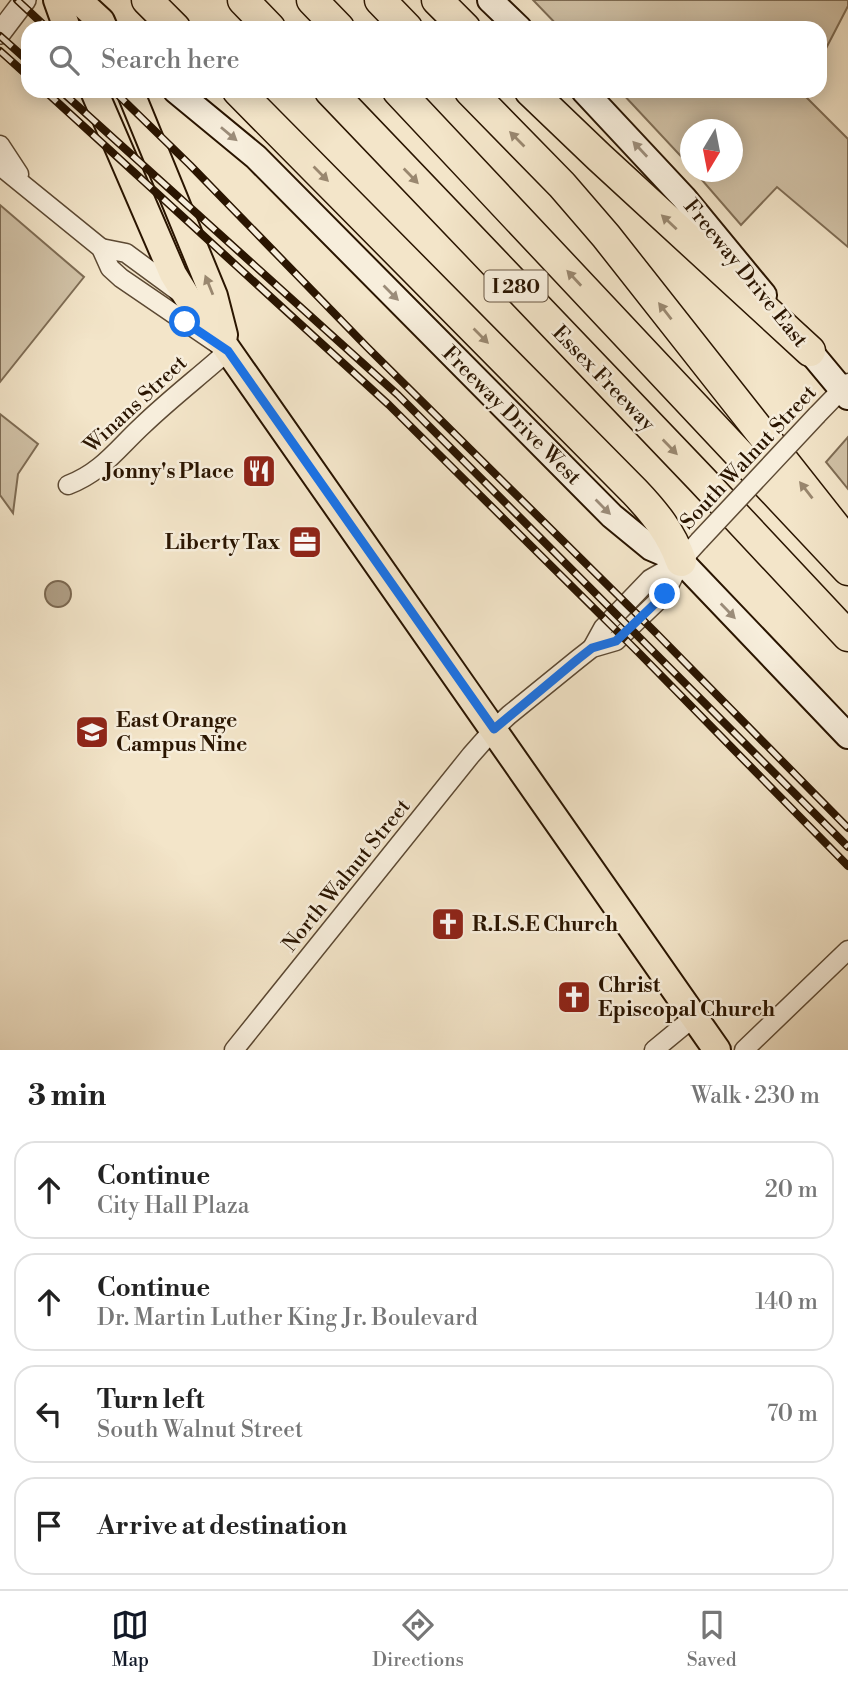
<!DOCTYPE html>
<html lang="en">
<head>
<meta charset="utf-8">
<style>
  :root { --surface:#fff; --page:#f6f6f6; --text:#222; --muted:#767676; --line:#e0e0e0; --accent:#111827 }
  body { margin:0; font-family:"Libre Bodoni",serif; background:var(--page); color:var(--text) }
  .compass { position:absolute; left:680px; top:119px; width:63px; height:63px; border-radius:50%; background:var(--surface); box-shadow:0 4px 18px #0003; rotate:190deg }
  .stop { position:absolute; width:21px; height:21px; margin:-16px; border:5px solid #1a73e8; border-radius:50%; background:#fff }
  .stop.end { background:#1a73e8; border-color:#fff; box-shadow:0 2px 7px #0008 }
  .list { margin:0; padding:0; list-style:none }
  h2 { display:flex; justify-content:space-between; align-items:center; height:91px; margin:0; padding:0 28px; font-size:30px }
  h2 small { font-size:23px; font-weight:400; color:var(--muted) }
  .list li { display:grid; grid-template-columns:46px 1fr auto; gap:21px; align-items:center; box-sizing:border-box; height:98px; margin:0 14px 14px; padding:0 14px; border:2px solid var(--line); border-radius:21px }
  .list b { display:block; font-size:26px; white-space:nowrap }
  .list p { margin:0; font-size:23px; white-space:nowrap; color:var(--muted) }
  .list em { font-size:23px; font-style:normal; color:var(--muted) }
  .icon { flex:none; width:38px; height:38px; fill:none; stroke:currentColor; stroke-width:2; stroke-linecap:round; stroke-linejoin:round }
  .map { position:relative; flex:none; width:848px; height:1050px; overflow:hidden }
  .search { position:absolute; background:var(--surface); box-shadow:0 4px 18px #0003; left:21px; right:21px; top:21px; height:77px; display:flex; align-items:center; gap:18px; box-sizing:border-box; padding:0 24px; border-radius:21px; color:var(--muted); font-size:26px }
  .sheet { height:539px; background:var(--surface) }
  nav { display:flex; justify-content:space-around; align-items:center; box-sizing:border-box; height:98px; border-top:2px solid var(--line); background:var(--surface); font-size:19px; color:var(--muted) }
  nav a { display:grid; justify-items:center; gap:4px }
  nav .on { color:var(--accent) }
  .map>svg:first-child { display:block }
  .green { fill:#d1c2a7; stroke:#7e6c54; stroke-width:2 }
  .water { fill:#af9e85; stroke:#7a6750; stroke-width:2 }
  .lines { fill:none; stroke-linecap:round; stroke-linejoin:round }
  .minor-casing { stroke:#5c4933; stroke-width:21 }
  .tertiary-casing { stroke:#5c4933; stroke-width:24 }
  .secondary-casing { stroke:#2a1501; stroke-width:28 }
  .primary-casing { stroke:#2a1501; stroke-width:30 }
  .motorway-casing { stroke:#2a1501; stroke-width:33 }
  .minor { stroke:#f7eedc; stroke-width:18 }
  .tertiary { stroke:#f7eedc; stroke-width:21 }
  .secondary { stroke:#f7eedc; stroke-width:24 }
  .primary { stroke:#f3e5c9; stroke-width:26 }
  .motorway { stroke:#f3e5c9; stroke-width:30 }
  .rail-casing { stroke:#2a1501; stroke-width:8 }
  .rail { stroke:#f7eedc; stroke-width:5; stroke-dasharray:16; stroke-linecap:butt }
  .minor-bridge-casing { stroke:#5c4933; stroke-width:21; stroke-linecap:butt }
  .minor-bridge { stroke:#f7eedc; stroke-width:18 }
  .oneway { fill:#9b8c79 }
  .oneway2 { fill:#99876f }
  .route { stroke:#1a73e8; stroke-width:9 }
  .labels { text-anchor:middle; stroke-width:5; stroke-linejoin:round; paint-order:stroke }
  .shield { fill:#f7eedc; stroke:#685643; stroke-width:2 }
  .shield-label { font-size:19px; font-weight:bold; fill:#2a1501 }
  .street-label { font-size:21px; fill:#2a1501; stroke:#f7eedc }
  .poi-label { font-size:21px; font-weight:bold; fill:#2a1501; stroke:#f7eedc; text-anchor:start }
</style>
</head>
<body>
<div class="map">
<svg width="848" height="1050" viewBox="0 0 848 1050">
  <rect width="100%" height="100%" fill="#f3e5c9"/>
  <filter id="stains"><feTurbulence type="fractalNoise" baseFrequency=".00286" numOctaves="4"/><feColorMatrix values="0 0 0 0 .2 0 0 0 0 .09 0 0 0 0 .02 0 0 0 .5 -.17"/></filter>
  <radialGradient id="worn" r=".72"><stop offset=".6" stop-color="#630" stop-opacity="0"/><stop offset="1" stop-color="#630" stop-opacity=".3"/></radialGradient>
  <!-- green -->
  <g class="green">
    <polygon points="533,0 848,0 848,6 820,60 820,28 560,28"/>
    <polygon points="620,91 804,91 803,94 848,139 848,247 777,187 741,225 695,172 732,172 732,130 690,130 690,166"/>
    <polygon points="0,205 84,277 0,382"/>
    <polygon points="0,414 38,444 18,474 13,513 0,495"/>
    <polygon points="848,437 848,489 826,462"/>
  </g>
  <!-- water -->
  <circle class="water" cx="58" cy="594" r="13"/>
  <g class="lines">
    <!-- minor casing -->
    <g class="minor-casing">
      <g id="minor">
        <polyline points="0,145 19,174"/>
        <path d="M0,166L101,248L110,268L121,278L228,351C200,376 170,399 143,425C117,449 102,472 68,485"/>
        <polyline points="101,248 126,253 179,292"/>
        <polyline points="817,415 848,383"/>
        <polyline points="592,648 603,628 650,579 680,562"/>
        <polyline points="234,1050 471,755 494,729 509,715 578,659 592,648 616,641 665,594 681,561 699,541"/>
        <polyline points="654,1050 694,1017"/>
        <polyline points="744,1050 848,950"/>
      </g>
    </g>
    <!-- tertiary casing -->
    <g class="tertiary-casing">
      <polyline id="tertiary" points="0,33 25,0"/>
    </g>
    <!-- secondary casing -->
    <g class="secondary-casing">
      <g id="secondary">
        <polyline points="490,0 519,28"/>
        <polyline points="176,91 256,157 612,516 651,548 681,561 848,736"/>
        <polyline points="584,91 684,198 764,295"/>
        <polyline points="798,337 848,397"/>
      </g>
    </g>
    <!-- primary casing -->
    <g class="primary-casing">
      <g id="primary">
        <polyline points="57,0 67,28"/>
        <polyline points="78,0 101,21 104,28"/>
        <polyline points="94,91 173,274 189,300 218,336 717,1050"/>
        <polyline points="130,91 214,296 224,335"/>
      </g>
    </g>
    <!-- motorway casing -->
    <g class="motorway-casing">
      <g id="motorway">
        <polyline points="147,0 175,28"/>
        <polyline points="243,0 270,28"/>
        <polyline points="312,0 339,28"/>
        <polyline points="380,0 407,28"/>
        <polyline points="437,0 465,28"/>
        <path d="M238,91L635,492C655,513 671,533 681,561"/>
        <polyline points="330,91 702,480 848,636"/>
        <polyline points="398,91 848,570"/>
        <polyline points="470,91 562,185 606,236 848,543"/>
        <polyline points="530,91 599,157 810,351"/>
      </g>
    </g>
    <!-- minor -->
    <use href="#minor" class="minor"/>
    <!-- tertiary -->
    <use href="#tertiary" class="tertiary"/>
    <!-- secondary -->
    <use href="#secondary" class="secondary"/>
    <!-- primary -->
    <use href="#primary" class="primary"/>
    <!-- motorway -->
    <use href="#motorway" class="motorway"/>
    <!-- rail casing -->
    <g class="rail-casing">
      <g id="rail">
        <polyline points="17,0 47,28"/>
        <polyline points="0,36 28,61"/>
        <polyline points="0,51 28,76"/>
        <polyline points="45,91 389,405 638,652 848,866"/>
        <polyline points="61,91 398,395 848,847"/>
        <polyline points="114,91 190,165 367,347 656,633 848,828"/>
      </g>
    </g>
    <!-- rail -->
    <use href="#rail" class="rail"/>
    <!-- minor-bridge casing -->
    <g class="minor-bridge-casing">
      <polyline id="minor-bridge" points="699,541 817,415"/>
    </g>
    <!-- minor-bridge -->
    <use href="#minor-bridge" class="minor-bridge"/>
  </g>
  <!-- one-way arrows -->
  <defs><path id="oneway-solid" d="M-6-.8H1V-3.2L6.5 0L1 3.2V.8H-6Z" transform="scale(1.75)"/></defs>
  <g class="oneway">
    <use href="#oneway-solid" transform="translate(229 134) rotate(40)"/>
    <use href="#oneway-solid" transform="translate(640 149) rotate(-133)"/>
    <use href="#oneway-solid" transform="translate(391 293) rotate(45)"/>
    <use href="#oneway-solid" transform="translate(603 507) rotate(45)"/>
    <use href="#oneway-solid" transform="translate(728 611) rotate(46)"/>
  </g>
  <g class="oneway2">
    <use href="#oneway-solid" transform="translate(517 139) rotate(-135)"/>
    <use href="#oneway-solid" transform="translate(321 174) rotate(45)"/>
    <use href="#oneway-solid" transform="translate(411 176) rotate(46)"/>
    <use href="#oneway-solid" transform="translate(669 222) rotate(-137)"/>
    <use href="#oneway-solid" transform="translate(574 278) rotate(-133)"/>
    <use href="#oneway-solid" transform="translate(209 285) rotate(-112)"/>
    <use href="#oneway-solid" transform="translate(665 311) rotate(-128)"/>
    <use href="#oneway-solid" transform="translate(481 336) rotate(45)"/>
    <use href="#oneway-solid" transform="translate(670 447) rotate(46)"/>
    <use href="#oneway-solid" transform="translate(806 490) rotate(-128)"/>
  </g>
  <g class="lines">
    <!-- route -->
    <polyline class="route" points="185,322 228,351 494,729 578,659 592,648 616,641 665,594"/>
  </g>
  <!-- icons -->
  <defs>
    <g id="restaurant-square" transform="scale(1.75)"><rect x="-9" y="-9" width="18" height="18" rx="4" fill="#8f2418" stroke="#f7eedc"/><path d="M-5-6h1v4h1v-4h1v4h1v-4h1v5L-1.5 .5V6h-2V.5L-5-1ZM5-6V6H3V1.5H1.5Q1.5-4 5-6Z" fill="#fff"/></g>
    <g id="office-square" transform="scale(1.75)"><rect x="-9" y="-9" width="18" height="18" rx="4" fill="#8f2418" stroke="#f7eedc"/><path d="M-6-3h4V-5.5h4V-3h4V5H-6ZM-1-4.5V-3h2v-1.5ZM-6 0V1H6V0Z" fill="#fff"/></g>
    <g id="school-square" transform="scale(1.75)"><rect x="-9" y="-9" width="18" height="18" rx="4" fill="#8f2418" stroke="#f7eedc"/><path d="M0-5L7-2L0 1L-7-2ZM-4 1L0 2.5L4 1V4Q0 6-4 4Z" fill="#fff"/></g>
    <g id="church-square" transform="scale(1.75)"><rect x="-9" y="-9" width="18" height="18" rx="4" fill="#8f2418" stroke="#f7eedc"/><path d="M-1.2-6h2.4v3.5h3.3v2.4h-3.3V6h-2.4V-.1h-3.3v-2.4h3.3Z" fill="#fff"/></g>
  </defs>
  <g fill-rule="evenodd">
    <use href="#restaurant-square" x="259" y="471"/>
    <use href="#office-square" x="305" y="542"/>
    <use href="#school-square" x="92" y="732"/>
    <use href="#church-square" x="448" y="924"/>
    <use href="#church-square" x="574" y="997"/>
  </g>
  <g class="labels">
    <!-- shield labels -->
    <rect class="shield" x="484.5" y="270.5" width="63" height="31" rx="5"/>
    <g class="shield-label">
      <text x="516" y="293">I 280</text>
    </g>
    <!-- street labels -->
    <g class="street-label">
      <text transform="translate(746 273) rotate(51)" y="7">Freeway Drive East</text>
      <text transform="translate(604 378) rotate(46)" y="7">Essex Freeway</text>
      <text transform="translate(135 404) rotate(-43)" y="7">Winans Street</text>
      <text transform="translate(512 415) rotate(45)" y="7">Freeway Drive West</text>
      <text transform="translate(748 457) rotate(-47)" y="7">South Walnut Street</text>
      <text transform="translate(346 875) rotate(-51)" y="7">North Walnut Street</text>
    </g>
    <!-- poi labels -->
    <g class="poi-label">
      <text x="234" y="478" text-anchor="end">Jonny's Place</text>
      <text x="280" y="549" text-anchor="end">Liberty Tax</text>
      <text x="116" y="727">East Orange<tspan x="116" dy="24">Campus Nine</tspan></text>
      <text x="472" y="931">R.I.S.E Church</text>
      <text x="598" y="992">Christ<tspan x="598" dy="24">Episcopal Church</tspan></text>
    </g>
  </g>
  <rect width="100%" height="100%" filter="url(#stains)"/>
  <rect width="100%" height="100%" fill="url(#worn)"/>
</svg>
<svg class="compass" viewBox="-18 -18 36 36"><path d="M0-13l5 13h-10z" fill="#e53935"/><path d="M0 13l5-13h-10z" fill="#767676"/></svg>
<div class="stop" style="left:185px;top:322px"></div>
<div class="stop end" style="left:665px;top:594px"></div>
<div class="search"><svg class="icon" aria-label="search" viewBox="0 0 24 24"><circle cx="10" cy="10" r="6"/><path d="M15 15l6 6"/></svg>Search here</div>
</div>
<section class="sheet">
<h2>3 min<small>Walk · 230 m</small></h2>
<ul class="list">
<li><svg class="icon" aria-label="ahead" viewBox="0 0 24 24"><path d="M12 20V5M6 11l6-6 6 6"/></svg><div><b>Continue</b><p>City Hall Plaza</p></div><em>20 m</em></li>
<li><svg class="icon" aria-label="ahead" viewBox="0 0 24 24"><path d="M12 20V5M6 11l6-6 6 6"/></svg><div><b>Continue</b><p>Dr. Martin Luther King Jr. Boulevard</p></div><em>140 m</em></li>
<li><svg class="icon" aria-label="left" viewBox="0 0 24 24"><path d="M17 20v-9H6M10 6l-5 5 5 5"/></svg><div><b>Turn left</b><p>South Walnut Street</p></div><em>70 m</em></li>
<li><svg class="icon" aria-label="arrive" viewBox="0 0 24 24"><path d="M6 21V4h12l-3 4 3 4H6"/></svg><div><b>Arrive at destination</b></div></li>
</ul>
</section>
<nav>
<a class="on"><svg class="icon" aria-label="map" viewBox="0 0 24 24"><path d="M3 6l6-2 6 2 6-2v14l-6 2-6-2-6 2zM9 4v14M15 6v14"/></svg>Map</a>
<a><svg class="icon" aria-label="directions" viewBox="0 0 24 24"><path d="M12 3l9 9-9 9-9-9zM9 14v-3h6M13 9l2 2-2 2"/></svg>Directions</a>
<a><svg class="icon" aria-label="saved" viewBox="0 0 24 24"><path d="M7 4h10v16l-5-4-5 4z"/></svg>Saved</a>
</nav>
</body>
</html>
